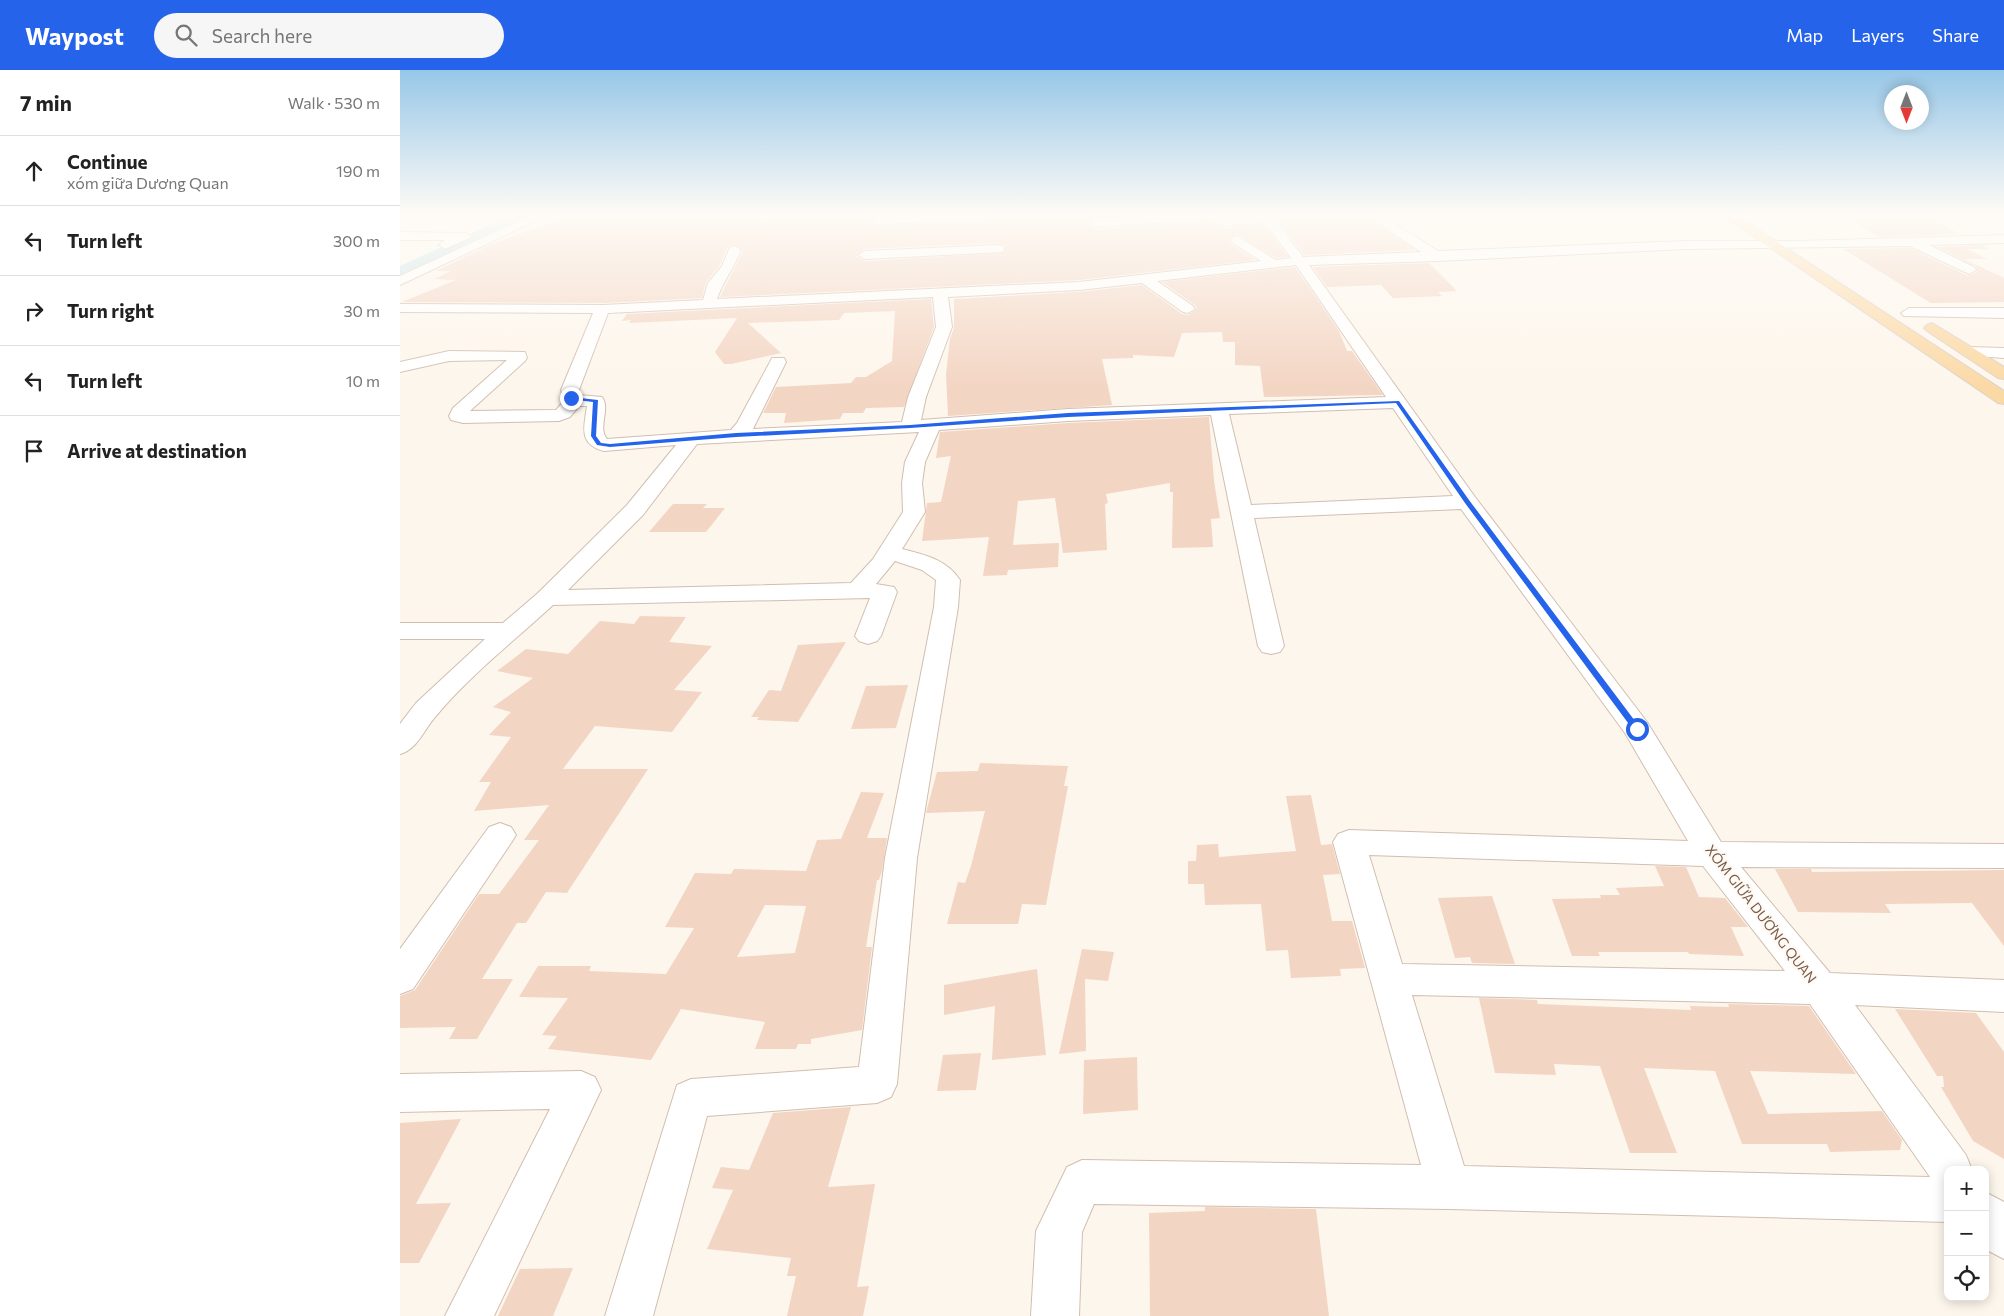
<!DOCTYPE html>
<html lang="en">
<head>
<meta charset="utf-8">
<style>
  :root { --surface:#fff; --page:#f6f6f6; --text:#222; --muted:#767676; --line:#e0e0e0; --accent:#2563eb }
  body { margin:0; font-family:Commissioner,sans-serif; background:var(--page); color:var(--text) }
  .controls { position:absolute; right:15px; bottom:15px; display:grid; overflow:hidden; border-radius:10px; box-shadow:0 2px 12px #0003 }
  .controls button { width:45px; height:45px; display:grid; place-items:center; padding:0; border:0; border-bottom:1px solid var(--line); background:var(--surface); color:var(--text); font:25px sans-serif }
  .compass { position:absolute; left:1484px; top:15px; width:45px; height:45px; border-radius:50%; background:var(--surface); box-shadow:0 2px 12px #0003; rotate:180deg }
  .stop { position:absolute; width:15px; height:15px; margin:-11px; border:4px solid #2563eb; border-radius:50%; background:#fff }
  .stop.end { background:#2563eb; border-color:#fff; box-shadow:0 1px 5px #0008 }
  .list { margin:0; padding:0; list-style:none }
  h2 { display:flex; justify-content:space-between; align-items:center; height:65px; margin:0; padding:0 20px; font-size:21px }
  h2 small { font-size:16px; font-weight:400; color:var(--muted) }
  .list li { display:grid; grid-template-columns:32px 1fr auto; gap:15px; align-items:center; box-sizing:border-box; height:70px; padding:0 20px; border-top:1px solid var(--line) }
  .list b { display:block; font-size:19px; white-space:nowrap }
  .list p { margin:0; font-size:16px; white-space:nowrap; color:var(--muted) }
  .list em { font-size:16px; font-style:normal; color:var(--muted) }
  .icon { flex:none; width:28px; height:28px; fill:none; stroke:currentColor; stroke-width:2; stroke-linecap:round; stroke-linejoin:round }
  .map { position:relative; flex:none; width:1604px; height:1246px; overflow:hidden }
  header { display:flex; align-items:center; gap:30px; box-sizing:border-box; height:70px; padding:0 25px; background:var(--accent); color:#fff }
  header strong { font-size:24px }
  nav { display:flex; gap:28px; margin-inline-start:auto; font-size:18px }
  .search { width:350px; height:45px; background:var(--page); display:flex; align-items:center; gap:12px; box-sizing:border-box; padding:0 18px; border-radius:28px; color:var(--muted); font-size:19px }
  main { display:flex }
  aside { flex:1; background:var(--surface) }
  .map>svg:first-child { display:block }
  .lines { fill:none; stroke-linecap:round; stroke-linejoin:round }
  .canal { fill:#bfe3e8; fill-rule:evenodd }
  .building { fill:#f3d5c3; fill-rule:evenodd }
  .minor-casing { stroke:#d1beb0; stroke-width:2 }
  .major-casing { stroke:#dad1cd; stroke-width:2 }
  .minor { fill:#fff; fill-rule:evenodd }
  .major { fill:#fbd9a5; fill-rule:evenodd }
  .route { fill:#2563eb }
  .labels { text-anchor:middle; stroke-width:4.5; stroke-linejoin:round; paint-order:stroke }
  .street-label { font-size:14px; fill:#7a5c4d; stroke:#fffaf3 }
</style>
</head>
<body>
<header>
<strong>Waypost</strong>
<div class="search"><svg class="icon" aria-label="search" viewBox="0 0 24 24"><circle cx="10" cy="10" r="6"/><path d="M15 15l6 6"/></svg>Search here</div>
<nav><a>Map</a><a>Layers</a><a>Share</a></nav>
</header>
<main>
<aside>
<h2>7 min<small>Walk · 530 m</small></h2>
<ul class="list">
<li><svg class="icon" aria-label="ahead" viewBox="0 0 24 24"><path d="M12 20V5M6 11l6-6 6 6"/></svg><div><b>Continue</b><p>xóm giữa Dương Quan</p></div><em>190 m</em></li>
<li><svg class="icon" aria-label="left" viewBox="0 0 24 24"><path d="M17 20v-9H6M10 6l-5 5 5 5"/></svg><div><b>Turn left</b></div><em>300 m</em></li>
<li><svg class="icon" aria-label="right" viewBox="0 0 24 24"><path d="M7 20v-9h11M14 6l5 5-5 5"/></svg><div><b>Turn right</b></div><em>30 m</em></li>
<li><svg class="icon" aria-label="left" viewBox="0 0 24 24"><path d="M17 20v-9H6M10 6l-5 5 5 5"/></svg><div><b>Turn left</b></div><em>10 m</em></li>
<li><svg class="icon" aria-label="arrive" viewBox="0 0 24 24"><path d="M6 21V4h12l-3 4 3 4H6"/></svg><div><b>Arrive at destination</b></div></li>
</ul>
</aside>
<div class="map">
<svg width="1604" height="1246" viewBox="0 0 1604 1246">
  <rect width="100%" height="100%" fill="#fdf6ec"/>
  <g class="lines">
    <!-- canal -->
    <polygon class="canal" points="117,143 134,143 0,205 0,196"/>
  </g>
  <!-- building -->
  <g class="building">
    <path d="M178,143H354L367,152L380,143H508L476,144L469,151L477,156L591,152L593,143H755L696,147L688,154L696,159L811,151L822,158L864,155L888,187L876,188L837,164L829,169L831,174L856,190L679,210L320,227L343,181L335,174L328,176L320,195L306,212L302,228L204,233L2,232L56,210L34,209L51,201H36L91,174ZM598,173L605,175L604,183L465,191L456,186L465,179Z"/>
    <polygon points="873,143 961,143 1015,180 904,185"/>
    <polygon points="1470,143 1519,143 1560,164 1480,167 1438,144 1472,144"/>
    <polygon points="1582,175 1588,179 1567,179 1587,189 1564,189 1604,208 1604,232 1531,233 1443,179 1510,178 1568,206 1577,202 1576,196 1537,177"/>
    <polygon points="1029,193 1057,221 1038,222 1042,226 993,228 981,215 927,217 913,197"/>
    <polygon points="895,197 939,261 947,281 952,281 983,325 864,327 860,296 835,295 835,272 823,272 822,262 782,263 774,287 733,285 733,288 702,289 712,335 548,346 546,304 550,269 554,258 554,229 679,222 742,215 782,244 788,245 797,239 795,235 762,212"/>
    <polygon points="531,229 534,257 504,337 466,338 463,343 443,343 440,349 384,353 386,343 363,343 376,317 451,313 456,307 466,307 492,291 495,241 444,243 439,250 348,253 381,283 331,294 324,294 315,282 337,248 229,253 231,250 222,251 227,244"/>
    <polygon points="809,347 814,411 820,448 811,449 813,477 772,478 773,422 770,422 770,413 706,424 708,433 705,434 707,480 663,483 655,428 618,431 613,475 659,473 658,497 608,500 607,505 583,506 589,467 522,471 527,433 541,432 551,386 536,388 540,362 668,353"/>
    <polygon points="273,434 307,434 303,438 325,438 306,462 249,462"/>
    <polygon points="240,546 286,547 269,572 312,576 274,620 302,622 272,662 195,656 163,699 248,699 167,823 146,822 126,853 117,853 82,909 113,909 77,969 49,969 56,957 0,958 0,926 15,920 79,824 99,824 139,770 124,770 149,735 74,741 91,712 79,712 111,667 89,665 111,642 93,637 133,608 97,601 126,579 168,584 200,551 234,554"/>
    <polygon points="446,572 398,652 357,650 359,647 351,647 369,620 381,621 398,575"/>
    <polygon points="508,615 496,658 451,659 466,616"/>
    <polygon points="580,693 668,696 664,716 668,716 646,835 622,834 618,854 547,854 558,812 565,813 571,796 585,741 526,743 528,735 537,702 578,701"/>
    <path d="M461,722L484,723L467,768H487L482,801L479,810H477L466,877H472L462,960L411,969V974H398L396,979H355L365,952L281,939L251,990L148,979L157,966L142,965L168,928L119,927L138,896H191L189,901L266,904L294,858L265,857L295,803L331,804L334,799L406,801L417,770L441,769ZM365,835L406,836L395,883L337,887Z"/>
    <polygon points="911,725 921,775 932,774 940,804 923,805 932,851 952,851 965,898 940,899 941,906 891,908 888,880 866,881 861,834 805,835 804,814 788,814 788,791 796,791 797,775 818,774 819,787 896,781 886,726"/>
    <polygon points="1255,796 1286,797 1299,827 1325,828 1348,857 1331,857 1344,886 1289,884 1288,882 1198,882 1200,886 1172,886 1152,829 1201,828 1200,825 1220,825 1216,818 1264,816"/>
    <polygon points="1375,799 1411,799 1412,802 1604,800 1604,876 1572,833 1485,834 1491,843 1398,842"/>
    <polygon points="1092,826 1115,894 1072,893 1070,887 1055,888 1038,828"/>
    <polygon points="682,879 714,882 708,911 685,909 686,981 659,984"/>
    <polygon points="637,899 646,985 592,990 595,936 544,945 544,915"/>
    <polygon points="1079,928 1137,930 1138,934 1291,940 1290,936 1329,937 1328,934 1409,936 1456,1004 1350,1001 1368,1044 1482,1041 1502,1070 1500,1080 1430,1082 1427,1074 1342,1074 1315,1001 1244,998 1277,1083 1230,1083 1200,996 1154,994 1156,1005 1095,1003"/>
    <polygon points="1495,939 1576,943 1604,982 1604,1089 1573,1071 1541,1017 1544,1017 1543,1006 1537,1006"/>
    <polygon points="581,983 576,1020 537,1021 543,985"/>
    <polygon points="737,987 738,1040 683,1044 684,990"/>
    <polygon points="451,1037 428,1117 475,1114 457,1217 469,1216 463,1246 387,1246 396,1206 387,1206 391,1188 307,1179 333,1120 312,1118 321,1097 349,1100 373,1043"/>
    <polygon points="61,1049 16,1134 51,1133 19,1193 0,1193 0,1053"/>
    <polygon points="805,1137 916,1139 929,1246 750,1246 749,1143 805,1141"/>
    <polygon points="173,1198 153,1246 98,1246 120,1199"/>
  </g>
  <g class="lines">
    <!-- minor casing -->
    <g class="minor-casing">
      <g id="minor">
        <polygon points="136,143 152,143 0,215 0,206"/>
        <polygon points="587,143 591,144 591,150 477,154 471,150 477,146"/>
        <path d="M788,143H820L825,148L870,143L903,187L1021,182L963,143H978L1038,181L1285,171H1401L1604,165V173L1529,175L1574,197L1576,200L1569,204L1510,176L1285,179L1038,191L909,195L1075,427L1247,652L1321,772L1604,774V798L1341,797L1430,903L1604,910V942L1455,935L1566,1085L1572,1100H1548V1152L1049,1139L694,1134L682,1162L679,1246H631L636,1161L667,1097L682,1090L1021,1095L933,772L938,764L949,760L1288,771L1225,663L1061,439L854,448L884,576L880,582L871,584L862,582L858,576L811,345L668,351L539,360L525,392L522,413L525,442L502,479C525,485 546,489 560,510L558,537L517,788L497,1014L491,1027L477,1033L307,1046L253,1246H205L277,1015L291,1009L459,997L485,788L534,537L536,510L522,500L495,491L476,514L494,517L497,522L481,566L477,571L468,574L459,571L455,566L470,528L153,535C114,571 70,605 36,646C24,659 18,679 0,684V654L16,633L85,569H0V553H103L138,523L227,435L276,375L204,381C178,374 184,357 187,336H179L170,347L159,351L63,353L51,350L49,346L53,338L107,290L49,291L0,302V292L49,281L125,282L127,288L125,291L70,341L156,340L164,331L161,320L193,243L0,242V234L203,235L303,230L308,213L322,196L330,177L335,176L341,180C334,198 323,211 317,229L679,212L861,191L833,173L831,170L833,167L837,166L876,190L891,188L865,153L822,156L812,149L696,157L690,153L696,149ZM896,195L986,327L668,339L521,350L526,327L552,257L548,227L679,220L742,213L783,242L788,243L795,239L793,236L757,211ZM533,227L536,257L508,327L502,352L353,359L386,292L384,288H372L370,292L337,353L331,360L207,369C197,357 211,339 202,327L179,325V320L208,243ZM993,338L1053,426L851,435L829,344ZM519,362L505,392L502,413L503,442L473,489L451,513L168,520L243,445L297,374ZM969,785L1303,796L1385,901L1002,894ZM1012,925L1410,934L1530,1107L1064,1096Z"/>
        <path d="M1548,143H1590C1582,149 1556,149 1548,143Z"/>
        <polygon points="0,162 66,163 72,167 45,179 39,175 45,170 0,170"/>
        <polygon points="598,175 603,176 604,179 603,182 465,189 458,185 465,181"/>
        <polygon points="1509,238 1604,238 1604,248 1504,246 1501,243"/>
        <polygon points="1569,277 1604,278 1604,288 1563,285 1561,282 1563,279"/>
        <polygon points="100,753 111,757 116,765 111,773 13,919 0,924 0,879 89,757"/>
        <polygon points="181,1001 195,1007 201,1020 94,1246 45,1246 150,1039 0,1042 0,1004"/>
        <polygon points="1585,1122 1604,1132 1604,1189 1585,1179"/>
      </g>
    </g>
    <!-- major casing -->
    <g class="major-casing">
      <g id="major">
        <polygon points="1319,143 1333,143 1604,321 1604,334 1598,333"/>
        <polygon points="1532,253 1604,297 1604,309 1598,308 1527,261 1524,258 1527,255"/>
      </g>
    </g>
    <!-- minor -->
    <use href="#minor" class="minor"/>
    <!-- major -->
    <use href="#major" class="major"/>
  </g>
  <!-- sky -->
  <linearGradient id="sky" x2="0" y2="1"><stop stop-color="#97c7e8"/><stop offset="0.45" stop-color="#fefbf6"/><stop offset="1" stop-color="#fefbf6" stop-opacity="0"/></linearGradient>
  <rect width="1604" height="318" fill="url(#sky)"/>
  <!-- route -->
  <polygon class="route" points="171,327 198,330 196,366 201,373 210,374 336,363 510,355 668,343 999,331 1069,430 1241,659 1234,661 1065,433 996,333 668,347 510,358 336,367 210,377 197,375 191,366 193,332 169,329"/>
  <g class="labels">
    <!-- street labels -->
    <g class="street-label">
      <text transform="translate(1361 844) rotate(52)" y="5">XÓM GIỮA DƯƠNG QUAN</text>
    </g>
  </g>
</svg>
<div class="controls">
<button>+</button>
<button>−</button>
<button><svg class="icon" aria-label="locate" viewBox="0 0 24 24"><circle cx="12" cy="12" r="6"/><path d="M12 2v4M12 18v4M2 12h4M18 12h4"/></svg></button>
</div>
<svg class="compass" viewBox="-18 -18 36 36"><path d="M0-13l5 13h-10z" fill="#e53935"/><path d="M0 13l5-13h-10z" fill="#767676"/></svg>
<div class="stop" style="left:1237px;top:659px"></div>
<div class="stop end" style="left:171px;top:328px"></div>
</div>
</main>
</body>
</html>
